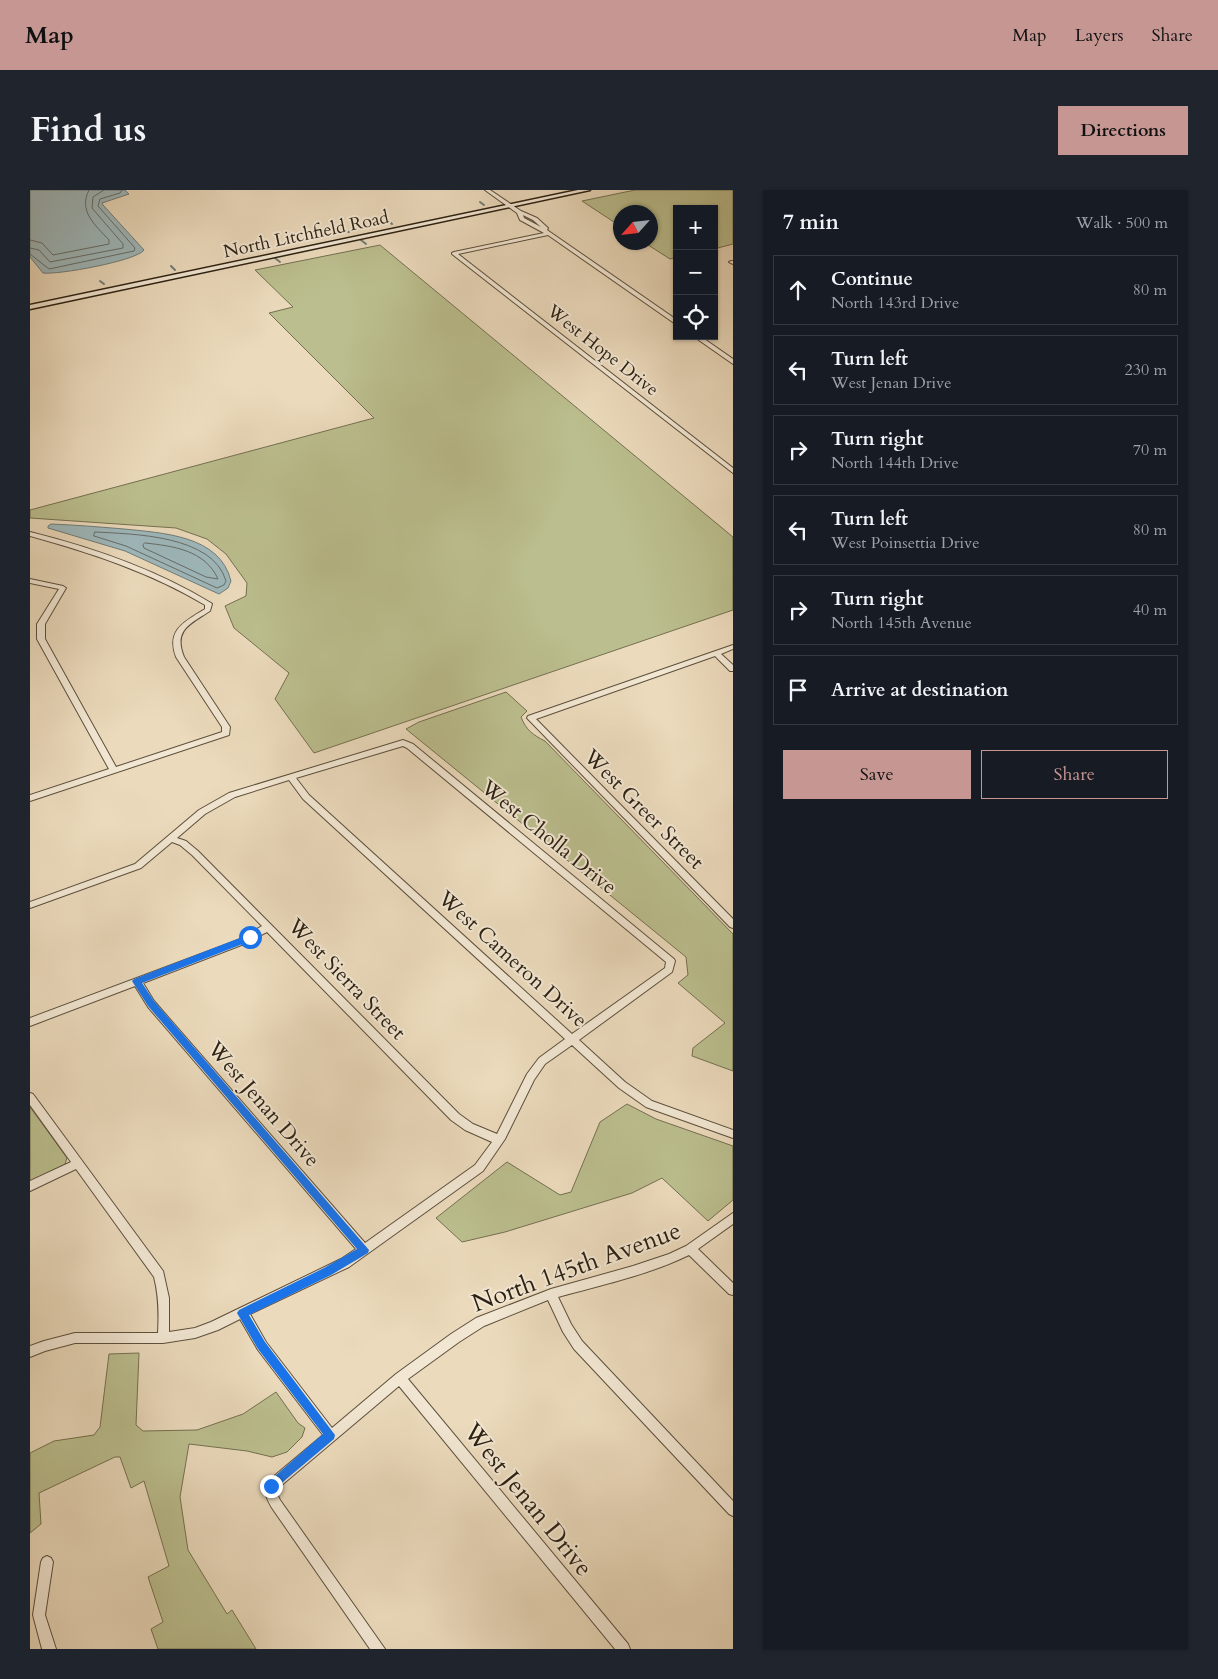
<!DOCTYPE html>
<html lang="en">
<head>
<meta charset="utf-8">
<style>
  :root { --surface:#171b24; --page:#20242c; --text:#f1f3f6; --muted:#9ea1a6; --line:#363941; --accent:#c59692 }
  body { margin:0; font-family:Cardo,serif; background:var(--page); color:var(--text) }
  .controls { position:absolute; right:15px; top:15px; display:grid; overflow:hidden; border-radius:0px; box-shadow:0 1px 4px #0004 }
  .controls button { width:45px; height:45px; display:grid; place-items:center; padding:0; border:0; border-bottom:1px solid var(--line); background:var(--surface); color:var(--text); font:25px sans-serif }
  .compass { position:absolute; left:583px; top:15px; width:45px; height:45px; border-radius:50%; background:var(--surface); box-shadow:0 1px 4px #0004; rotate:243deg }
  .stop { position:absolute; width:15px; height:15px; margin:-11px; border:4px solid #1a73e8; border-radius:50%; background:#fff }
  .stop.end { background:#1a73e8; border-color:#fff; box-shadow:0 1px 5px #0008 }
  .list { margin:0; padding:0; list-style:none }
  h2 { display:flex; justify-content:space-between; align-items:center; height:65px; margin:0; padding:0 20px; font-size:21px }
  h2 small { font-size:16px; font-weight:400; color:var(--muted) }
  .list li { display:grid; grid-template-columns:32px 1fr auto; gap:15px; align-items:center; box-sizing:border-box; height:70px; margin:0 10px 10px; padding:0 10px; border:1px solid var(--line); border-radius:0px }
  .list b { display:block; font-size:19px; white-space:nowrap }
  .list p { margin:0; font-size:16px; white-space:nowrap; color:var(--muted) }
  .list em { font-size:16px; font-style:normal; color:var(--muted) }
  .actions { display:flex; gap:10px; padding:15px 20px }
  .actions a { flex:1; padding:11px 0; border:1px solid var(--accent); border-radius:0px; text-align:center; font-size:18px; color:var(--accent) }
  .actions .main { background:var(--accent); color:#111 }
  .icon { flex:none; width:28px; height:28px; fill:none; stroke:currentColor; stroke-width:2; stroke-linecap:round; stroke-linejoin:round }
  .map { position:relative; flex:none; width:703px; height:1459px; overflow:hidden; border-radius:0px }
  header { display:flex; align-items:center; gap:30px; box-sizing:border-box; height:70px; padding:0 25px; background:var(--accent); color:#111 }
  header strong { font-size:24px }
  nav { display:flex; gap:28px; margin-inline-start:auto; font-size:18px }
  .intro { display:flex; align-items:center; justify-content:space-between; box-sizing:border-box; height:120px; padding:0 30px }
  h1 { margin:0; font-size:35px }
  .button { padding:12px 22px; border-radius:0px; background:var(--accent); color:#111; font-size:18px; font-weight:700 }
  main { display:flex; gap:30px; padding:0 30px }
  aside { flex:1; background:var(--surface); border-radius:0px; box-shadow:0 1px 4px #0004 }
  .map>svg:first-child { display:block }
  .green { fill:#bbbe8e; stroke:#747050 }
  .water { fill:#9eb8bc; stroke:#707c78 }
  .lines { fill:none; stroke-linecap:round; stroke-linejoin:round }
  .shore { stroke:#656c68; stroke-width:1 }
  .stream { stroke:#707c78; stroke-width:2 }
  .minor-casing { stroke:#5c4f3d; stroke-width:2 }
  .secondary-casing { stroke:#2c2113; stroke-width:3 }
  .minor { fill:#f2e7d3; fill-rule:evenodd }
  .secondary { fill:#f2e7d3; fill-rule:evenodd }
  .route { fill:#1a73e8 }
  .labels { text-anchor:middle; stroke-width:4; stroke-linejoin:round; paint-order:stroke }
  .far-street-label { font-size:18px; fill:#2c2113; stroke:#f2e7d3 }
  .street-label { font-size:21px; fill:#2c2113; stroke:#f2e7d3 }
  .near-street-label { font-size:25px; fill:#2c2113; stroke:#f2e7d3 }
</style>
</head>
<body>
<header>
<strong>Map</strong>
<nav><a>Map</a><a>Layers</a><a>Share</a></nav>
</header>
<div class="intro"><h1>Find us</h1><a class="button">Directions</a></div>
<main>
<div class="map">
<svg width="703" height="1459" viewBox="0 0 703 1459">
  <rect width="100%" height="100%" fill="#ebdabc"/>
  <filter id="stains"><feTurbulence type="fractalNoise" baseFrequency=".004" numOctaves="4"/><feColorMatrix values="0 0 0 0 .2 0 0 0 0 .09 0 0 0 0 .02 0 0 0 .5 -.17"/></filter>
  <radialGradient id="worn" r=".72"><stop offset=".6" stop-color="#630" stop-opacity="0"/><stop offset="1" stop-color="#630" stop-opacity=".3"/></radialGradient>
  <!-- green -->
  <g class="green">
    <polygon points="605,0 703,0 703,54 684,59 684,19 647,19 647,67 640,69 615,53 620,52 620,22 590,22 590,36 552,11"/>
    <polygon points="350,55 703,347 703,420 284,563 245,509 259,483 204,438 195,416 216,406 217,393 196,364 177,349 146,338 0,328 0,320 344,228 239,123 263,117 225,80"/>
    <path d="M476,502L497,521L491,527C496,540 503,545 515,551L703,744V881L662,866L663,858L695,833L648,793L658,785L656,767L376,539L389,532Z"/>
    <polygon points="597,914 626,929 703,956 703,1010 678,1031 632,988 602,1003 475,1042 432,1052 406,1028 477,972 530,1005 541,1002 570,932"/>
    <polygon points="0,917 37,968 34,977 0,992"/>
    <polygon points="109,1163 106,1235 113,1241 167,1240 213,1224 246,1202 268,1233 275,1238 272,1247 257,1262 242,1267 217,1261 159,1254 150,1307 158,1360 197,1424 202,1420 226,1459 128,1459 121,1439 133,1432 118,1387 139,1376 114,1291 101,1298 90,1267 85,1267 9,1303 11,1334 0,1343 0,1263 24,1251 64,1245 70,1237 79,1164"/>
  </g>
  <!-- water -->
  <g class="water">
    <path d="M0,0H95L99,4L72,13L73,15L114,60C106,71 28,85 13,83L0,67Z"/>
    <path d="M21,334C46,335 70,337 94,339C132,343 190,345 201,391L198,398L189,404L95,361L18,338V336Z"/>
  </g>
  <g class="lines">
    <!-- shore -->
    <g class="shore">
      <path d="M0,50L12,53L23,65L79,54V50C65,35 48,21 59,0"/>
      <polyline points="0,58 9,60 20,72 93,58 93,54 62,18 63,7 74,0"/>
      <polyline points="0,64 19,79 104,61 105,58 68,16 70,9 90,3 92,0"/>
      <path d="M65,342C103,344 183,345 196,391L194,395L187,398L96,356L64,346Z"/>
      <path d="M115,353C143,356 175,360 188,389L176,387L114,358L113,355Z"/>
    </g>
    <!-- stream -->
    <g class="stream">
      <polyline points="450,12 454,15"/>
      <polyline points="359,31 362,34"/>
      <polyline points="313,40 319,42"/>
      <polyline points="331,50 336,54"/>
      <polyline points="245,68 250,72"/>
      <polyline points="141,76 145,80"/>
      <polyline points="70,91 74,94"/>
    </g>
    <!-- minor casing -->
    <g class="minor-casing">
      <g id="minor">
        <path d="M455,0H460L491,21L507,28L518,38L517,40L647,130V135L518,45L428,64L703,278V283L422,64V63L424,62L514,43L490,30L487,23ZM493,25L503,30L511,37L494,28Z"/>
        <polygon points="701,71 703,71 703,74 699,72"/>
        <polygon points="663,146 670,146 703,169 703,174"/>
        <path d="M0,342C64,358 125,379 181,413L182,414L180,421C160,434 143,440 154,467L200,537L199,545L0,611V605L79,579L7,449V434L29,399L0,393V389L33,396L36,398L15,434V449L86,577L183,545L192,542V537L146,467C136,440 154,432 175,419V415C120,382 61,363 0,346Z"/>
        <polygon points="703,455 703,459 691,464 703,475 703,481 700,481 685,466 506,529 703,729 703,738 700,737 497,528 498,526"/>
        <path d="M373,550L383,554L644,769L645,771L642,782L549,850L595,892L622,911L703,940V948L616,917L589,898L542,855L515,874L504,890L475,949L453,981L319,1077L220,1124L236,1152L302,1238L366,1184L421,1144L446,1128L521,1099L603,1076L639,1064L656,1056L703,1023V1034L668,1059L703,1093V1105L699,1104L659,1065C618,1085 572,1095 528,1107L541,1134L552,1151L703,1311V1326L699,1324L544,1159L533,1142L518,1110L454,1136L429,1152L378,1189L598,1454L600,1459H585L369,1196L247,1299V1304L250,1310L355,1459H340L242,1318C237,1309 233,1302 237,1292L293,1245L228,1160L210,1129L188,1140L165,1148L133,1153H45L15,1161L0,1167V1156L14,1151L45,1143H128C129,1124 129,1106 124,1087L46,979L0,1001V991L41,972L0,915V903L3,904L133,1081L139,1108V1142L165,1138L181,1132L311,1069L326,1059L118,817L105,796L0,836V828L208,750L232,736L162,665L150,655L142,652L111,678L0,718V712L105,674L169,620L199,603ZM373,556L377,558L636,772L635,778L542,844L279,605L266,588ZM259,590L273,609L535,849L509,868L497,884L467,944L443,934L429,924L168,661L156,651L147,648L175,624L205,607ZM237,742L421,930L435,940L462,952L445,975L335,1053L124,811L113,793L214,754Z"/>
        <polygon points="17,1366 21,1368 23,1372 15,1425 26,1459 12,1459 3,1425 11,1372 13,1368"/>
      </g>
    </g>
    <!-- secondary casing -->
    <g class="secondary-casing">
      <polygon id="secondary" points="548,0 560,0 0,119 0,115"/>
    </g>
    <!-- minor -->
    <use href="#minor" class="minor"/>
    <!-- secondary -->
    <use href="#secondary" class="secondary"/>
  </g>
  <!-- route -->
  <polygon class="route" points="220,744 224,747 223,750 112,793 124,811 339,1060 338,1063 301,1085 219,1125 235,1152 305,1245 304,1249 241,1302 237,1300 235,1296 237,1293 293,1244 228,1159 207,1123 209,1120 294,1078 327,1059 118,816 102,791 104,789"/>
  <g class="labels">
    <!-- far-street labels -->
    <g class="far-street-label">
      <text transform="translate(276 44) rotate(-12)" y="6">North Litchfield Road</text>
      <text transform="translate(573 160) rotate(38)" y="6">West Hope Drive</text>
    </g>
    <!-- street labels -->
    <g class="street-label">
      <text transform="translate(614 619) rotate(45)" y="7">West Greer Street</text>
      <text transform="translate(519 647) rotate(39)" y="7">West Cholla Drive</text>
      <text transform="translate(483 769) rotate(42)" y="7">West Cameron Drive</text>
      <text transform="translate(317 789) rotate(46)" y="7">West Sierra Street</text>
      <text transform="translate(234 914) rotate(49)" y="7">West Jenan Drive</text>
    </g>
    <!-- near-street labels -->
    <g class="near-street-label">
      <text transform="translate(546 1076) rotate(-20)" y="9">North 145th Avenue</text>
      <text transform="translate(499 1309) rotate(51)" y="9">West Jenan Drive</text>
    </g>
  </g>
  <rect width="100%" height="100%" filter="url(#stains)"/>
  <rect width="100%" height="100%" fill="url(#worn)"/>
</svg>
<div class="controls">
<button>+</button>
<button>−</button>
<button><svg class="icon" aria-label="locate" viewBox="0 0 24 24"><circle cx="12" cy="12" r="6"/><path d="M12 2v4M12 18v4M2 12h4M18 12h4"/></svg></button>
</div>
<svg class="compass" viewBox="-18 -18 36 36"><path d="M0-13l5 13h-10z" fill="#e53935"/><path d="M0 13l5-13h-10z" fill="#9ea1a6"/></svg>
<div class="stop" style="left:220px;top:747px"></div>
<div class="stop end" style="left:241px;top:1296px"></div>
</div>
<aside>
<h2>7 min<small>Walk · 500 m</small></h2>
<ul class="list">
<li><svg class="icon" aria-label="ahead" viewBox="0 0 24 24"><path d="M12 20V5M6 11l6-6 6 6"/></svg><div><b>Continue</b><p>North 143rd Drive</p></div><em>80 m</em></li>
<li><svg class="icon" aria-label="left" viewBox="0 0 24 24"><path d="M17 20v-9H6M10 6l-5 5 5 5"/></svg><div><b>Turn left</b><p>West Jenan Drive</p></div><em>230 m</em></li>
<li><svg class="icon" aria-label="right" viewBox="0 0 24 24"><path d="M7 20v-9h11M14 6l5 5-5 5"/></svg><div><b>Turn right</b><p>North 144th Drive</p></div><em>70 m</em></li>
<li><svg class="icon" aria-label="left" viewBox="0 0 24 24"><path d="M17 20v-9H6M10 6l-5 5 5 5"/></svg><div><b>Turn left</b><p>West Poinsettia Drive</p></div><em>80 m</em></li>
<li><svg class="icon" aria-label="right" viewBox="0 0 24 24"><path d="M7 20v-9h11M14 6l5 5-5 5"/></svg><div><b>Turn right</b><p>North 145th Avenue</p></div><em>40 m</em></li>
<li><svg class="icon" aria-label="arrive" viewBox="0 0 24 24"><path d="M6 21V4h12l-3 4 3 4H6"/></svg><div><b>Arrive at destination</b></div></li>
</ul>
<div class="actions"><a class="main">Save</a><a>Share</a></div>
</aside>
</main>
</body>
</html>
